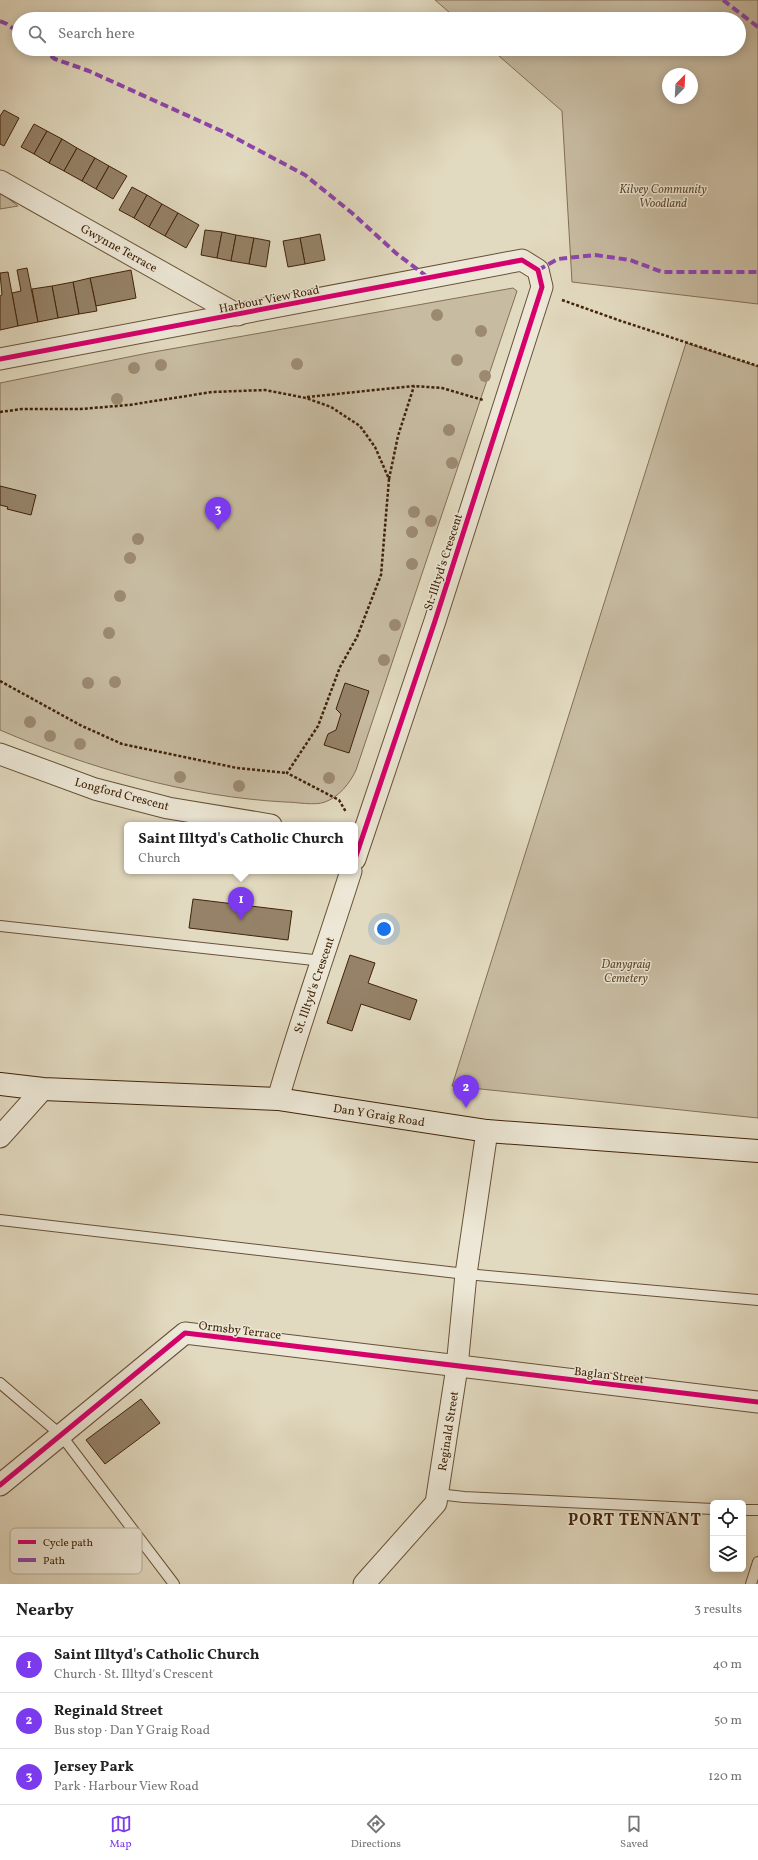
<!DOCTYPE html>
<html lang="en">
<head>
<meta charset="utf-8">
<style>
  :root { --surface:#fff; --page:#f2f2f2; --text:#222; --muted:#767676; --line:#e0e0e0; --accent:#7c3aed }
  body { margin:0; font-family:Vollkorn,serif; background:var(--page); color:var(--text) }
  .controls { position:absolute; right:12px; bottom:12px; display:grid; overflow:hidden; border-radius:6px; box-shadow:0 2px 10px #0003 }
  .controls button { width:36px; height:36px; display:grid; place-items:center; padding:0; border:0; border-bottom:1px solid var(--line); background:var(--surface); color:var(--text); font:20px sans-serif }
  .compass { position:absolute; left:662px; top:68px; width:36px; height:36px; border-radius:50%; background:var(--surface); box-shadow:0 2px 10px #0003; rotate:24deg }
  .you { position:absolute; left:384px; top:929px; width:14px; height:14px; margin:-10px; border:3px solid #fff; border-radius:50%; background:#1a73e8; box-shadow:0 0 0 6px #1a73e833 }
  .badge { display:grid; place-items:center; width:26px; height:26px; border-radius:50%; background:var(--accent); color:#fff; font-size:13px; font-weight:700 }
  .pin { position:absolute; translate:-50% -33px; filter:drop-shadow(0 1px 2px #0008) }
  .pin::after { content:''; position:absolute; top:21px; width:14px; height:12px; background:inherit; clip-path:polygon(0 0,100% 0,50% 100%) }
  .popup { position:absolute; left:124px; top:822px; width:234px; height:52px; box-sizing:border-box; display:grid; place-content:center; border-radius:6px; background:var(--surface); filter:drop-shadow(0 1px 3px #0005); font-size:13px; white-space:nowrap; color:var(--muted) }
  .popup b { font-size:15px; color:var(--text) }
  .popup::after { content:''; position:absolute; left:50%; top:100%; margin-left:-8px; border:8px solid transparent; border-top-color:var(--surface) }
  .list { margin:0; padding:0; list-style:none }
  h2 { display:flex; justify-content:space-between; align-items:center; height:52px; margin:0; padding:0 16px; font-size:17px }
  h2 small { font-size:13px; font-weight:400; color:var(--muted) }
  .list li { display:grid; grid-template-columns:26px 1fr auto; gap:12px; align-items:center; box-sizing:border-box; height:56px; padding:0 16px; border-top:1px solid var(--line) }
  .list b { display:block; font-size:15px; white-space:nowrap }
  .list p { margin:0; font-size:13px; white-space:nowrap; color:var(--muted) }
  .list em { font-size:13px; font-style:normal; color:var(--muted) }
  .icon { flex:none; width:22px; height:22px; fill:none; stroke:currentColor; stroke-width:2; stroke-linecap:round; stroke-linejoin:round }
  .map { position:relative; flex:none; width:758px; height:1584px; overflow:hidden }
  .search { position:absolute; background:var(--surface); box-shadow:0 2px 10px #0003; left:12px; right:12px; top:12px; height:44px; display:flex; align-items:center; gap:10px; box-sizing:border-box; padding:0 14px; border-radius:22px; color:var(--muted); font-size:15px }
  .sheet { height:220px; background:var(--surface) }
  nav { display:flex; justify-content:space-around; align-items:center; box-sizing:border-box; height:56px; border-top:1px solid var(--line); background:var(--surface); font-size:11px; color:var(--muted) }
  nav a { display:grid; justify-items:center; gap:2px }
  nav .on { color:var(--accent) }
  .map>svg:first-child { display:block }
  .green { fill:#c7bba1; stroke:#846f54; fill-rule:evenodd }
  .building { fill:#958268; stroke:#412308 }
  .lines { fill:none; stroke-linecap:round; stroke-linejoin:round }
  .lane-casing { stroke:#695136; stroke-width:12 }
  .street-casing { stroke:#695136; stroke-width:23 }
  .secondary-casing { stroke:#412308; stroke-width:24 }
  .path { stroke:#412308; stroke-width:2.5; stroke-dasharray:3 2; stroke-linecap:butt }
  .lane { stroke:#ece7d6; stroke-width:10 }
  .street { stroke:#ece7d6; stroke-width:21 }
  .secondary { stroke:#ece7d6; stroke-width:22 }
  .quiet { stroke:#8e44ad; stroke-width:4; stroke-dasharray:8 4; stroke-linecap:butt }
  .cycleway-casing { stroke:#ece7d6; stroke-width:8 }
  .cycleway { stroke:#d6006c; stroke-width:5 }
  .tree { fill:#9c8a70 }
  .labels { text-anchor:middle; stroke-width:3; stroke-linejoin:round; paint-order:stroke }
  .park-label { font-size:12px; font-style:italic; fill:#62492e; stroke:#ece7d6 }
  .street-label { font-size:12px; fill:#412308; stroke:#ece7d6 }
  .district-label { font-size:16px; font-weight:bold; letter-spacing:1px; fill:#412308; stroke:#ece7d6 }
  .key { fill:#ece7d6; stroke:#b9ac98; stroke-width:1 }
  .key-label { font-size:11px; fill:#412308 }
</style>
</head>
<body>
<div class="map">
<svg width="758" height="1584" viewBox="0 0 758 1584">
  <rect width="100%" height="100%" fill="#e2dac0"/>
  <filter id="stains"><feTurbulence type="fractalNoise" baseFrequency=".005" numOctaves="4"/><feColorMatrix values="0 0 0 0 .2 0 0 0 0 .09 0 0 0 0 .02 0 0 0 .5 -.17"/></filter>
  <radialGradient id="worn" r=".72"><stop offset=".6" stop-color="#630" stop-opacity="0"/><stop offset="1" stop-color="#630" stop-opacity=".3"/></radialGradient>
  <!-- green -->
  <g class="green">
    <path d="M435,0H758V304L572,282L562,111L491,49H739V19H457ZM668,74H692V98H668Z"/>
    <polygon points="0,192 18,206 0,209"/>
    <path d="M513,288L517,291L356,770C350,783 339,797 325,802C314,806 297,802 285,802C189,797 88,768 0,730V383L148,353Z"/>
    <polygon points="686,343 758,367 758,1118 452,1086"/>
  </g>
  <!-- building -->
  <g class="building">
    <polygon points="4,110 19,118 4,146 0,144 0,116"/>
    <polygon points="34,124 47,131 34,154 21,147"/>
    <polygon points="47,131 62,139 49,163 34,154"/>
    <polygon points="62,139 77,148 64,171 49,163"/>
    <polygon points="77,148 95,158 82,181 64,171"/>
    <polygon points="95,158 109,166 96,189 82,181"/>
    <polygon points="109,166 127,176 113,199 96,189"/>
    <polygon points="132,187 147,195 134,218 119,210"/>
    <polygon points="147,195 162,204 149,227 134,218"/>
    <polygon points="162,204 178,213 165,236 149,227"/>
    <polygon points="178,213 199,225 186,248 165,236"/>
    <polygon points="205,230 222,232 217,258 201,255"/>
    <polygon points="222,232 236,235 231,261 217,258"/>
    <polygon points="320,234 325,260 305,264 300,238"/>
    <polygon points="236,235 254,238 249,264 231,261"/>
    <polygon points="254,238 270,241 266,267 249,264"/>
    <polygon points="300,238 305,264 288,267 283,241"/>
    <polygon points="27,268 38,322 18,326 12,293 21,291 17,270"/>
    <polygon points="131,270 136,298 96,306 90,278"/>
    <polygon points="8,272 18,326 0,330 0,296 2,295 0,273"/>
    <polygon points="90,278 97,311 79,314 73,282"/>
    <polygon points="73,282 79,314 58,318 52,286"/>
    <polygon points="52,286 58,318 38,322 32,289"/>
    <polygon points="0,486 36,495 31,515 7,509 8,507 0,505"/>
    <polygon points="345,683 369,691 349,753 324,745 328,734 336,730 341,714 336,709"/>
    <polygon points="193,899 292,911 288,940 189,928"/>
    <polygon points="350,955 375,963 368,983 417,1000 410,1020 361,1004 352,1031 327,1023"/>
    <polygon points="141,1399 160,1423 105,1464 86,1440"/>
  </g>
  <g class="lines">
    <!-- lane casing -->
    <g class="lane-casing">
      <g id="lane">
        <polyline points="0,926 323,961"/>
        <polyline points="0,1220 466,1274 758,1300"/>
        <polyline points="0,1383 61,1435 174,1584"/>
        <polyline points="438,1494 464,1497 713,1509"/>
        <polyline points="743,1510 758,1510"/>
        <polyline points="751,1584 758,1562"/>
      </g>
    </g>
    <!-- street casing -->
    <g class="street-casing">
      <g id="street">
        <polyline points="0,181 238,315"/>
        <polyline points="0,359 522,260 538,270 542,287 435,621 355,859"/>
        <polyline points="0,754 95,789 168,808 271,825"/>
        <path d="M278,1099C300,1022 327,947 351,871"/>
        <polyline points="0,1137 43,1089"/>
        <polyline points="0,1485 185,1333 758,1402"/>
        <polyline points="364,1584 436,1503 457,1367 466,1274 487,1131"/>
      </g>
    </g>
    <!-- secondary casing -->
    <g class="secondary-casing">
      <polyline id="secondary" points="0,1084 43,1089 278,1099 487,1131 758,1151"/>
    </g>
    <!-- path -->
    <g class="path">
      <polyline points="562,300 621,321 758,366"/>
      <polyline points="307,397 414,386 442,388 483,400"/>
      <polyline points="0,412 22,409 81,409 129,405 212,392 265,390 306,398 331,407 360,426 375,447 389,479 381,575 357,637 340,667 318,726 287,773 339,800 346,812"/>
      <polyline points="389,479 398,436 414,386"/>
      <polyline points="0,681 80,725 122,744 237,768 287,773"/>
    </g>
    <!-- lane -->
    <use href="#lane" class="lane"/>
    <!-- street -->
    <use href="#street" class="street"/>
    <!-- secondary -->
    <use href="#secondary" class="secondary"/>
    <!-- quiet -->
    <g class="quiet">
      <polyline points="723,0 758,27"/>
      <polyline points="0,21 7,24 19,33"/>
      <polyline points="41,49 55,59 89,71 226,133 305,175 352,213 397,254 429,278"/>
      <polyline points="538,270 558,259 595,255 630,260 662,272 758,272"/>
    </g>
    <!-- cycleway casing -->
    <g class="cycleway-casing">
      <g id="cycleway">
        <polyline points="0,359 522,260 538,270 542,287 435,621 355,859"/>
        <polyline points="0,1485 185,1333 758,1402"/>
      </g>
    </g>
    <!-- cycleway -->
    <use href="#cycleway" class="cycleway"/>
  </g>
  <!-- trees -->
  <g class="tree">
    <circle cx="437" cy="315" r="6"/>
    <circle cx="481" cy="331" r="6"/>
    <circle cx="457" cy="360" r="6"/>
    <circle cx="297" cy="364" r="6"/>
    <circle cx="161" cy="365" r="6"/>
    <circle cx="134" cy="368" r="6"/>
    <circle cx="485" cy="376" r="6"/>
    <circle cx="117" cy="399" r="6"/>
    <circle cx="449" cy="430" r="6"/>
    <circle cx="452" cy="463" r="6"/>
    <circle cx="414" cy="512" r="6"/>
    <circle cx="431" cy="521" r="6"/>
    <circle cx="412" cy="532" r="6"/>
    <circle cx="138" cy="539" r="6"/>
    <circle cx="130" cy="558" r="6"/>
    <circle cx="412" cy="564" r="6"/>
    <circle cx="120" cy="596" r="6"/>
    <circle cx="395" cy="625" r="6"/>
    <circle cx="109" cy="633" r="6"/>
    <circle cx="384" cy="660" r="6"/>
    <circle cx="115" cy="682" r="6"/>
    <circle cx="88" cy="683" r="6"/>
    <circle cx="30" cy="722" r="6"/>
    <circle cx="50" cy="736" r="6"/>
    <circle cx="80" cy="744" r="6"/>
    <circle cx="180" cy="777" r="6"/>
    <circle cx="329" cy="778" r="6"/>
    <circle cx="239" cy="786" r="6"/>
  </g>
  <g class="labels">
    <!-- park labels -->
    <g class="park-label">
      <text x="663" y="193">Kilvey Community<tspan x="663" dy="14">Woodland</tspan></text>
      <text x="626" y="968">Danygraig<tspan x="626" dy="14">Cemetery</tspan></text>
    </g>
    <!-- street labels -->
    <g class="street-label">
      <text transform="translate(119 248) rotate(29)" y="4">Gwynne Terrace</text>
      <text transform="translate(269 299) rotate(-11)" y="4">Harbour View Road</text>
      <text transform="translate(443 562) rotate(-72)" y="4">St. Illtyd's Crescent</text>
      <text transform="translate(122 794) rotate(15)" y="4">Longford Crescent</text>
      <text transform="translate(314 985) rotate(-71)" y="4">St. Illtyd's Crescent</text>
      <text transform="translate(379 1115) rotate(9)" y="4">Dan Y Graig Road</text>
      <text transform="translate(240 1330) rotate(7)" y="4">Ormsby Terrace</text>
      <text transform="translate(609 1375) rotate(7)" y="4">Baglan Street</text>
      <text transform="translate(448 1431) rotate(-81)" y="4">Reginald Street</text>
    </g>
    <!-- district labels -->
    <g class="district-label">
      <text x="635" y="1525">PORT TENNANT</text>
    </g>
  </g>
  <!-- legend -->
  <rect x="10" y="1528" width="132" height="46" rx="6" class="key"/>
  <rect x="18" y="1540" width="18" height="4" fill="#d6006c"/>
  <rect x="18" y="1558" width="18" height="4" fill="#8e44ad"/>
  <g class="key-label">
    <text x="43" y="1546">Cycle path</text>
    <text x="43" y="1564">Path</text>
  </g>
  <rect width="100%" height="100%" filter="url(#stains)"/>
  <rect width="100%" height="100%" fill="url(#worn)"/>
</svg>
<div class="controls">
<button><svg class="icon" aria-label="locate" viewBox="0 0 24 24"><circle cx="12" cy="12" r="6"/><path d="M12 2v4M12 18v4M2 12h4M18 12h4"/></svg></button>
<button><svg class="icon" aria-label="layers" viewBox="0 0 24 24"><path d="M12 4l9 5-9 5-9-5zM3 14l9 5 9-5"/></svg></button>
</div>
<svg class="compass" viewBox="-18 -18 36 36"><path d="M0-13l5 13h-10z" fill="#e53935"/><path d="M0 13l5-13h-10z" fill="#767676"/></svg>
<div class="you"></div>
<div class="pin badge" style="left:241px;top:920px">1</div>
<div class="popup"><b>Saint Illtyd's Catholic Church</b>Church</div>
<div class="pin badge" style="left:466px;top:1108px">2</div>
<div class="pin badge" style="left:218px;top:530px">3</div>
<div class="search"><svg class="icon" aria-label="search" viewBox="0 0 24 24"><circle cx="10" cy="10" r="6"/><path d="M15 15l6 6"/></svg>Search here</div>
</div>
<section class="sheet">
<h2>Nearby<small>3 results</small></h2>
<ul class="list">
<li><span class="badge">1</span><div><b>Saint Illtyd's Catholic Church</b><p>Church · St. Illtyd's Crescent</p></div><em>40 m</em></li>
<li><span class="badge">2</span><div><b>Reginald Street</b><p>Bus stop · Dan Y Graig Road</p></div><em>50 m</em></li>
<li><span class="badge">3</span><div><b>Jersey Park</b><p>Park · Harbour View Road</p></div><em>120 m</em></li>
</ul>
</section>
<nav>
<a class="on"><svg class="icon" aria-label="map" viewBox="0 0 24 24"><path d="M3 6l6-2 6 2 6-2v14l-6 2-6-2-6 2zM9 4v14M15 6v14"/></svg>Map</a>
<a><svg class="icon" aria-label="directions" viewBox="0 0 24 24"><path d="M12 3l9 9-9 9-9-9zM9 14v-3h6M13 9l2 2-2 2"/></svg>Directions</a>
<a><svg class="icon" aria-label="saved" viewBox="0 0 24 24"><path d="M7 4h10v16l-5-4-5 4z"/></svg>Saved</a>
</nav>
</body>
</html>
